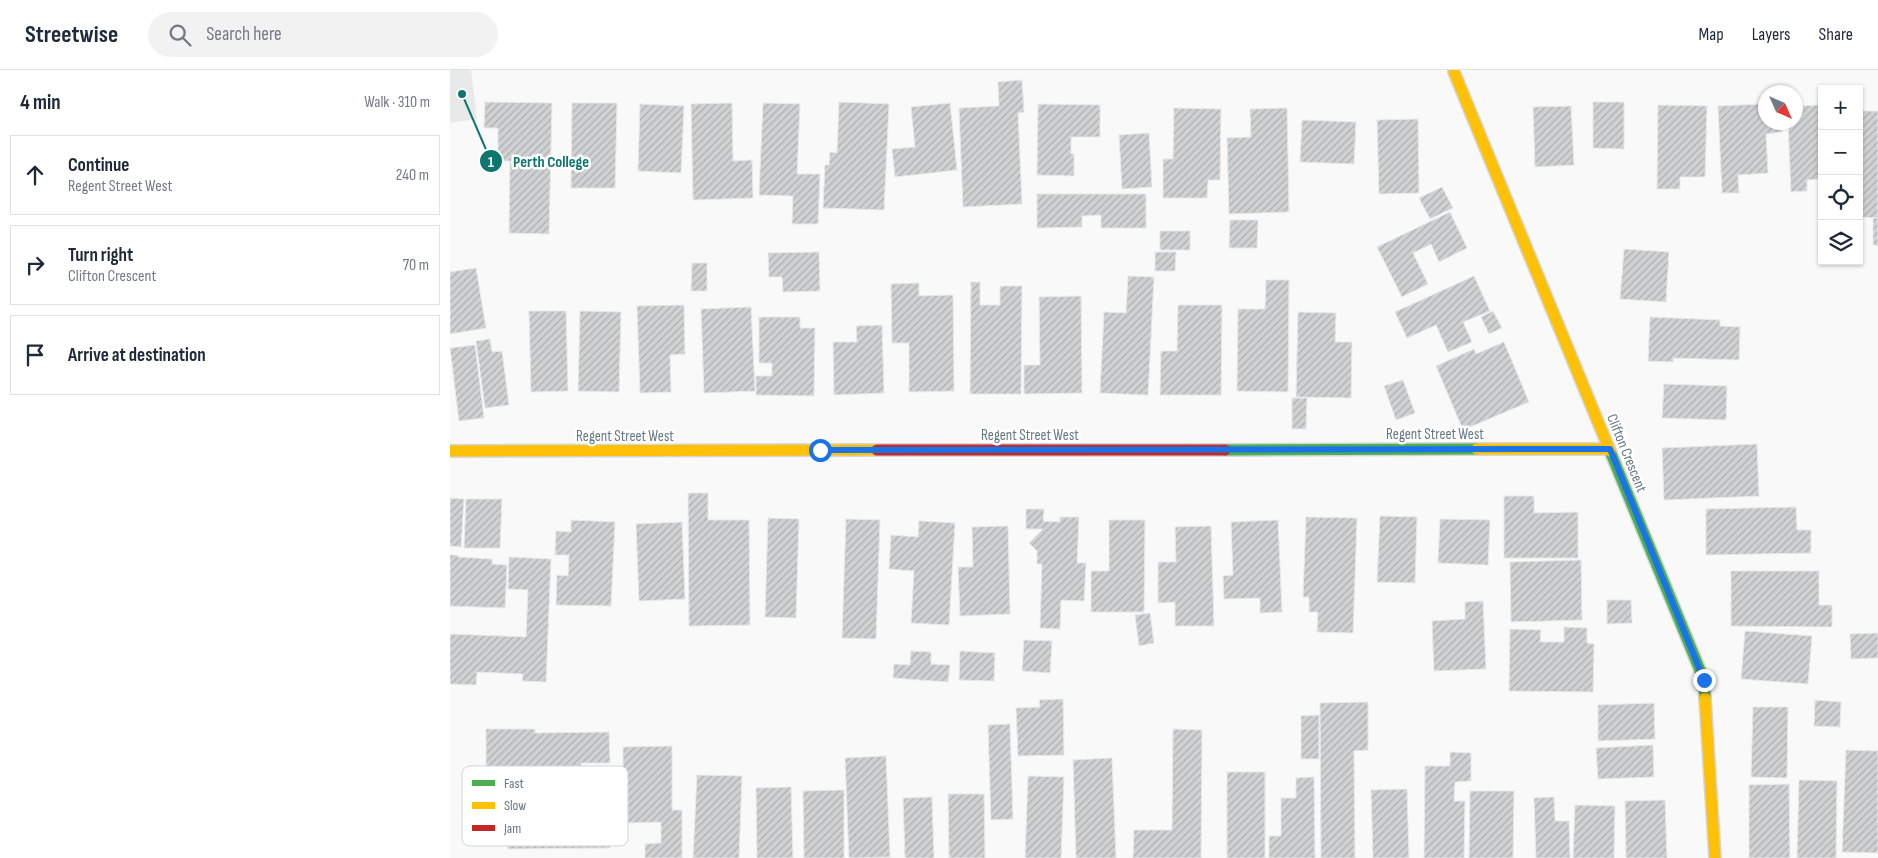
<!DOCTYPE html>
<html lang="en">
<head>
<meta charset="utf-8">
<style>
  :root { --surface:#fff; --page:#f2f2f3; --text:#1f2937; --muted:#747a83; --line:#e0e1e3 }
  body { margin:0; font-family:"Sofia Sans Condensed",sans-serif; background:var(--page); color:var(--text) }
  .controls { position:absolute; right:15px; top:15px; display:grid; overflow:hidden; border-radius:0px; box-shadow:0 1px 4px #0004 }
  .controls button { width:45px; height:45px; display:grid; place-items:center; padding:0; border:0; border-bottom:1px solid var(--line); background:var(--surface); color:var(--text); font:25px sans-serif }
  .compass { position:absolute; left:1308px; top:15px; width:45px; height:45px; border-radius:50%; background:var(--surface); box-shadow:0 1px 4px #0004; rotate:135deg }
  .stop { position:absolute; width:15px; height:15px; margin:-11px; border:4px solid #1a73e8; border-radius:50%; background:#fff }
  .stop.end { background:#1a73e8; border-color:#fff; box-shadow:0 1px 5px #0008 }
  .list { margin:0; padding:0; list-style:none }
  h2 { display:flex; justify-content:space-between; align-items:center; height:65px; margin:0; padding:0 20px; font-size:21px }
  h2 small { font-size:16px; font-weight:400; color:var(--muted) }
  .list li { display:grid; grid-template-columns:32px 1fr auto; gap:15px; align-items:center; box-sizing:border-box; height:80px; margin:0 10px 10px; padding:0 10px; border:1px solid var(--line); border-radius:0px }
  .list b { display:block; font-size:19px; white-space:nowrap }
  .list p { margin:0; font-size:16px; white-space:nowrap; color:var(--muted) }
  .list em { font-size:16px; font-style:normal; color:var(--muted) }
  .icon { flex:none; width:28px; height:28px; fill:none; stroke:currentColor; stroke-width:2; stroke-linecap:round; stroke-linejoin:round }
  .map { position:relative; flex:none; width:1428px; height:788px; overflow:hidden }
  header { display:flex; align-items:center; gap:30px; box-sizing:border-box; height:70px; padding:0 25px; background:var(--surface); border-bottom:1px solid var(--line) }
  header strong { font-size:24px }
  nav { display:flex; gap:28px; margin-inline-start:auto; font-size:18px }
  .search { width:350px; height:45px; background:var(--page); display:flex; align-items:center; gap:12px; box-sizing:border-box; padding:0 18px; border-radius:28px; color:var(--muted); font-size:19px }
  main { display:flex }
  aside { flex:1; background:var(--surface) }
  .map>svg:first-child { display:block }
  .built { fill:#e8eae9 }
  .building { fill:url(#building-hatch); stroke:#e8e8e8 }
  .lines { fill:none; stroke-linecap:round; stroke-linejoin:round }
  .fast-casing { stroke:#d5d6d6; stroke-width:14 }
  .slow-casing { stroke:#d5d6d6; stroke-width:14 }
  .jam-casing { stroke:#d5d6d6; stroke-width:14 }
  .fast { stroke:#4caf50; stroke-width:11 }
  .slow { stroke:#ffc107; stroke-width:11 }
  .jam { stroke:#c62828; stroke-width:11 }
  .route { stroke:#1a73e8; stroke-width:6 }
  .labels { text-anchor:middle; stroke-width:5; stroke-linejoin:round; paint-order:stroke }
  .street-label { font-size:15px; fill:#657882; stroke:#fff }
  .key { fill:#fff; stroke:#d1d6da; stroke-width:1 }
  .key-label { font-size:14px; fill:#657882 }
  .leader { fill:none; stroke:#0f766e; stroke-width:2 }
  .callout-dot { fill:#0f766e; stroke:#fff; stroke-width:2 }
  .mark-label { font-size:15px; text-anchor:middle; font-weight:bold; fill:#fff }
  .callout-label { font-size:16px; text-anchor:middle; font-weight:bold; fill:#0f766e; stroke:#fff; stroke-width:5; stroke-linejoin:round; paint-order:stroke }
</style>
</head>
<body>
<header>
<strong>Streetwise</strong>
<div class="search"><svg class="icon" aria-label="search" viewBox="0 0 24 24"><circle cx="10" cy="10" r="6"/><path d="M15 15l6 6"/></svg>Search here</div>
<nav><a>Map</a><a>Layers</a><a>Share</a></nav>
</header>
<main>
<aside>
<h2>4 min<small>Walk · 310 m</small></h2>
<ul class="list">
<li><svg class="icon" aria-label="ahead" viewBox="0 0 24 24"><path d="M12 20V5M6 11l6-6 6 6"/></svg><div><b>Continue</b><p>Regent Street West</p></div><em>240 m</em></li>
<li><svg class="icon" aria-label="right" viewBox="0 0 24 24"><path d="M7 20v-9h11M14 6l5 5-5 5"/></svg><div><b>Turn right</b><p>Clifton Crescent</p></div><em>70 m</em></li>
<li><svg class="icon" aria-label="arrive" viewBox="0 0 24 24"><path d="M6 21V4h12l-3 4 3 4H6"/></svg><div><b>Arrive at destination</b></div></li>
</ul>
</aside>
<div class="map">
<svg width="1428" height="788" viewBox="0 0 1428 788">
  <defs>
    <pattern id="building-hatch" width="6" height="6" patternUnits="userSpaceOnUse" patternTransform="scale(1.25)"><rect width="6" height="6" fill="#cfd1d2"/><path d="M-1 1l2-2M0 6l6-6M5 7l2-2" fill="none" stroke="#acaeb0"/></pattern>
  </defs>
  <rect width="100%" height="100%" fill="#f9f9f9"/>
  <!-- built -->
  <polygon class="built" points="0,0 21,0 27,49 0,53"/>
  <!-- building -->
  <g class="building">
    <polygon points="572,10 574,42 568,43 572,134 513,137 509,38 549,36 548,12"/>
    <polygon points="35,32 102,33 99,164 59,163 60,91 48,91 48,58 34,58"/>
    <polygon points="389,32 439,34 434,140 373,138 375,95 379,95 380,82 387,83"/>
    <polygon points="1143,32 1174,32 1174,79 1143,78"/>
    <polygon points="122,33 167,33 165,118 121,118"/>
    <polygon points="282,33 283,91 302,90 303,128 243,130 241,34"/>
    <polygon points="313,33 350,34 347,104 370,104 368,154 342,154 343,126 309,125"/>
    <polygon points="500,33 507,100 445,107 442,79 465,77 461,37"/>
    <polygon points="190,34 234,36 231,103 188,101"/>
    <polygon points="588,34 650,35 650,67 621,67 621,84 624,84 624,106 587,105"/>
    <polygon points="1312,34 1313,43 1316,43 1316,52 1332,52 1332,62 1316,64 1318,103 1288,105 1289,123 1272,123 1268,36"/>
    <polygon points="1208,35 1257,36 1255,107 1230,107 1230,119 1207,119"/>
    <polygon points="1372,35 1372,109 1357,110 1357,121 1341,122 1338,52 1346,52 1346,36"/>
    <polygon points="1121,36 1124,95 1085,97 1083,37"/>
    <polygon points="724,38 771,39 770,110 758,110 757,128 713,128 713,89 723,89"/>
    <polygon points="837,38 839,142 779,144 777,68 801,67 800,39"/>
    <polygon points="1409,41 1428,41 1428,148 1409,147"/>
    <polygon points="968,49 969,123 929,124 927,50"/>
    <polygon points="852,50 906,52 904,94 850,92"/>
    <polygon points="699,63 702,117 672,119 669,65"/>
    <polygon points="992,117 1003,138 980,149 969,128"/>
    <polygon points="587,124 696,124 696,158 651,158 651,145 632,146 632,157 587,158"/>
    <polygon points="1000,142 1017,178 989,192 981,174 963,183 978,214 952,227 927,177"/>
    <polygon points="1423,148 1428,148 1428,176 1423,175"/>
    <polygon points="780,150 808,150 807,178 779,178"/>
    <rect x="710" y="161" width="30" height="19"/>
    <polygon points="1174,179 1219,182 1216,232 1170,229"/>
    <polygon points="369,182 370,221 333,222 332,207 319,207 318,183"/>
    <polygon points="705,182 726,182 725,201 705,201"/>
    <polygon points="242,193 257,193 257,221 241,221"/>
    <polygon points="26,198 36,258 0,264 0,202"/>
    <polygon points="678,206 704,207 698,325 650,323 654,242 676,243"/>
    <polygon points="1024,206 1040,241 1013,252 1022,272 998,282 986,255 957,268 945,242"/>
    <polygon points="816,210 839,210 838,322 787,321 788,239 815,239"/>
    <polygon points="521,212 530,212 530,235 550,235 550,216 572,216 571,324 520,324"/>
    <polygon points="469,213 469,226 503,225 504,321 459,322 459,273 442,273 441,214"/>
    <polygon points="631,226 632,323 574,324 574,295 590,295 589,227"/>
    <polygon points="234,235 235,284 220,285 221,322 190,323 187,236"/>
    <polygon points="728,235 772,235 771,325 710,325 711,281 727,281"/>
    <polygon points="301,237 305,321 254,323 251,239"/>
    <polygon points="79,241 116,241 118,321 81,322"/>
    <polygon points="130,241 171,242 169,322 128,321"/>
    <polygon points="1043,241 1052,258 1039,264 1031,247"/>
    <polygon points="848,242 886,243 885,272 902,272 901,328 846,327"/>
    <polygon points="309,247 350,247 350,258 365,258 364,326 306,325 306,306 322,306 322,293 309,293"/>
    <polygon points="1200,247 1270,250 1270,256 1290,257 1289,290 1223,288 1223,292 1198,291"/>
    <polygon points="432,255 434,323 384,325 383,272 407,272 406,256"/>
    <polygon points="40,269 42,282 52,281 59,335 35,338 26,271"/>
    <polygon points="1054,272 1079,332 1013,360 986,296 1024,279 1026,284"/>
    <polygon points="25,275 34,348 9,351 0,278"/>
    <polygon points="953,310 965,343 946,350 934,316"/>
    <polygon points="1214,314 1277,316 1276,350 1212,348"/>
    <polygon points="842,328 857,328 856,359 842,359"/>
    <polygon points="1307,374 1309,426 1214,430 1212,378"/>
    <polygon points="238,423 258,423 258,450 299,450 300,555 239,556"/>
    <polygon points="1054,426 1084,426 1084,443 1128,442 1128,488 1054,488"/>
    <polygon points="0,428 14,429 11,477 0,476"/>
    <polygon points="16,429 52,429 50,478 14,478"/>
    <polygon points="1346,437 1347,460 1361,460 1361,483 1256,485 1256,439"/>
    <polygon points="576,439 594,439 593,451 610,452 610,447 629,447 627,493 636,493 634,531 611,530 610,559 590,558 592,494 587,494 587,481 579,473 593,459 576,459"/>
    <polygon points="930,446 967,447 965,513 927,512"/>
    <polygon points="856,447 907,448 903,563 867,562 868,542 859,542 859,527 853,527"/>
    <polygon points="318,448 349,449 346,548 315,547"/>
    <polygon points="396,449 430,450 426,569 392,568"/>
    <polygon points="990,449 1040,450 1038,495 988,493"/>
    <polygon points="121,450 165,452 161,536 106,535 107,505 118,506 119,485 105,485 106,461 121,462"/>
    <polygon points="659,450 695,450 694,542 641,542 641,501 659,501"/>
    <polygon points="828,450 832,542 810,543 810,528 774,529 773,506 783,505 781,452"/>
    <polygon points="469,451 505,453 499,555 461,553 464,501 439,499 441,465 468,467"/>
    <polygon points="232,452 235,529 189,531 186,454"/>
    <polygon points="558,456 560,544 510,546 508,497 523,497 522,457"/>
    <polygon points="761,456 764,556 725,556 725,532 708,533 708,492 726,492 725,457"/>
    <polygon points="0,485 7,485 8,487 42,489 42,494 57,495 55,538 0,536"/>
    <polygon points="59,487 101,489 96,612 72,611 73,604 27,602 26,615 0,614 0,564 76,567 78,520 58,519"/>
    <polygon points="1131,490 1132,550 1061,552 1060,492"/>
    <polygon points="1281,501 1369,501 1369,535 1382,535 1382,557 1281,556"/>
    <polygon points="1157,530 1181,530 1182,553 1157,554"/>
    <polygon points="1033,531 1036,599 984,601 982,551 1015,549 1015,532"/>
    <polygon points="700,543 704,573 689,576 685,545"/>
    <polygon points="1114,557 1137,558 1137,573 1144,574 1143,622 1059,621 1060,559 1091,560 1090,572 1114,572"/>
    <polygon points="1295,561 1362,566 1358,614 1291,609"/>
    <polygon points="1428,563 1428,588 1401,589 1400,564"/>
    <polygon points="574,570 602,571 600,603 572,601"/>
    <polygon points="461,581 481,582 481,594 500,595 498,612 443,608 444,594 460,595"/>
    <polygon points="510,581 545,583 544,611 509,610"/>
    <polygon points="613,629 614,685 568,686 566,638 590,637 589,630"/>
    <polygon points="1365,630 1391,632 1390,657 1364,656"/>
    <polygon points="918,632 918,680 904,681 905,788 871,788 870,633"/>
    <polygon points="1204,633 1205,669 1148,671 1148,635"/>
    <polygon points="1303,637 1338,637 1337,708 1301,707"/>
    <polygon points="869,645 869,689 851,689 851,646"/>
    <polygon points="560,654 563,749 541,750 538,655"/>
    <polygon points="36,659 85,659 85,663 159,662 160,693 131,693 131,699 124,700 124,709 105,709 105,706 36,707"/>
    <polygon points="723,659 752,660 751,788 683,788 684,760 722,760"/>
    <polygon points="1203,675 1204,707 1148,709 1146,678"/>
    <polygon points="222,676 222,740 232,740 232,788 195,788 195,774 211,773 211,752 173,753 173,677"/>
    <polygon points="1396,680 1428,681 1428,783 1392,782"/>
    <polygon points="1000,682 1021,683 1021,711 1005,712 1004,731 1015,731 1014,788 974,788 975,696 1000,696"/>
    <polygon points="436,686 440,787 399,788 395,688"/>
    <polygon points="662,688 666,788 626,788 623,690"/>
    <rect x="777" y="702" width="38" height="86"/>
    <polygon points="247,705 292,706 289,788 243,788"/>
    <polygon points="578,706 614,707 611,788 575,788"/>
    <polygon points="864,707 865,788 819,788 819,766 831,766 831,728 846,728 846,708"/>
    <polygon points="1349,710 1387,711 1386,788 1347,788"/>
    <polygon points="1339,714 1340,788 1299,788 1299,715"/>
    <polygon points="341,717 343,788 307,788 306,718"/>
    <polygon points="957,719 959,788 923,788 921,720"/>
    <polygon points="394,720 394,788 354,788 353,721"/>
    <polygon points="1020,721 1064,721 1063,788 1019,788"/>
    <polygon points="498,724 534,724 535,788 499,788"/>
    <polygon points="482,727 484,788 455,788 453,728"/>
    <polygon points="1104,727 1105,751 1119,751 1120,788 1086,788 1084,728"/>
    <polygon points="1215,730 1217,788 1176,788 1175,731"/>
    <polygon points="1125,735 1165,736 1164,788 1123,788"/>
    <polygon points="58,741 160,741 160,778 58,779"/>
  </g>
  <g class="lines">
    <!-- fast casing -->
    <g class="fast-casing">
      <g id="fast">
        <polyline points="775,380 1027,379"/>
        <polyline points="1160,381 1254,610 1255,628"/>
      </g>
    </g>
    <!-- slow casing -->
    <g class="slow-casing">
      <g id="slow">
        <polyline points="1004,2 1160,381"/>
        <polyline points="1027,379 1159,379"/>
        <polyline points="0,381 427,380"/>
        <polyline points="1255,628 1265,788"/>
      </g>
    </g>
    <!-- jam casing -->
    <g class="jam-casing">
      <polyline id="jam" points="427,380 775,380"/>
    </g>
    <!-- fast -->
    <use href="#fast" class="fast"/>
    <!-- slow -->
    <use href="#slow" class="slow"/>
    <!-- jam -->
    <use href="#jam" class="jam"/>
  </g>
  <g class="lines">
    <!-- route -->
    <polyline class="route" points="370,380 1160,379 1254,610"/>
  </g>
  <g class="labels">
    <!-- street labels -->
    <g class="street-label">
      <text x="985" y="369">Regent Street West</text>
      <text x="580" y="370">Regent Street West</text>
      <text x="175" y="371">Regent Street West</text>
      <text transform="translate(1177 383) rotate(68)" y="5">Clifton Crescent</text>
    </g>
  </g>
  <!-- legend -->
  <rect x="12" y="696" width="166" height="80" rx="8" class="key"/>
  <rect x="22" y="710" width="23" height="6" fill="#4caf50"/>
  <rect x="22" y="732" width="23" height="7" fill="#ffc107"/>
  <rect x="22" y="755" width="23" height="6" fill="#c62828"/>
  <g class="key-label">
    <text x="54" y="718">Fast</text>
    <text x="54" y="740">Slow</text>
    <text x="54" y="763">Jam</text>
  </g>
  <!-- callouts -->
  <path class="leader" d="M12 24L41 91"/>
  <g class="callout-dot">
    <circle cx="12" cy="24" r="5"/>
    <circle cx="41" cy="91" r="12"/>
  </g>
  <g class="mark-label">
    <text x="41" y="97">1</text>
  </g>
  <g class="callout-label">
    <text x="101" y="97">Perth College</text>
  </g>
</svg>
<div class="controls">
<button>+</button>
<button>−</button>
<button><svg class="icon" aria-label="locate" viewBox="0 0 24 24"><circle cx="12" cy="12" r="6"/><path d="M12 2v4M12 18v4M2 12h4M18 12h4"/></svg></button>
<button><svg class="icon" aria-label="layers" viewBox="0 0 24 24"><path d="M12 4l9 5-9 5-9-5zM3 14l9 5 9-5"/></svg></button>
</div>
<svg class="compass" viewBox="-18 -18 36 36"><path d="M0-13l5 13h-10z" fill="#e53935"/><path d="M0 13l5-13h-10z" fill="#747a83"/></svg>
<div class="stop" style="left:370px;top:380px"></div>
<div class="stop end" style="left:1254px;top:610px"></div>
</div>
</main>
</body>
</html>
